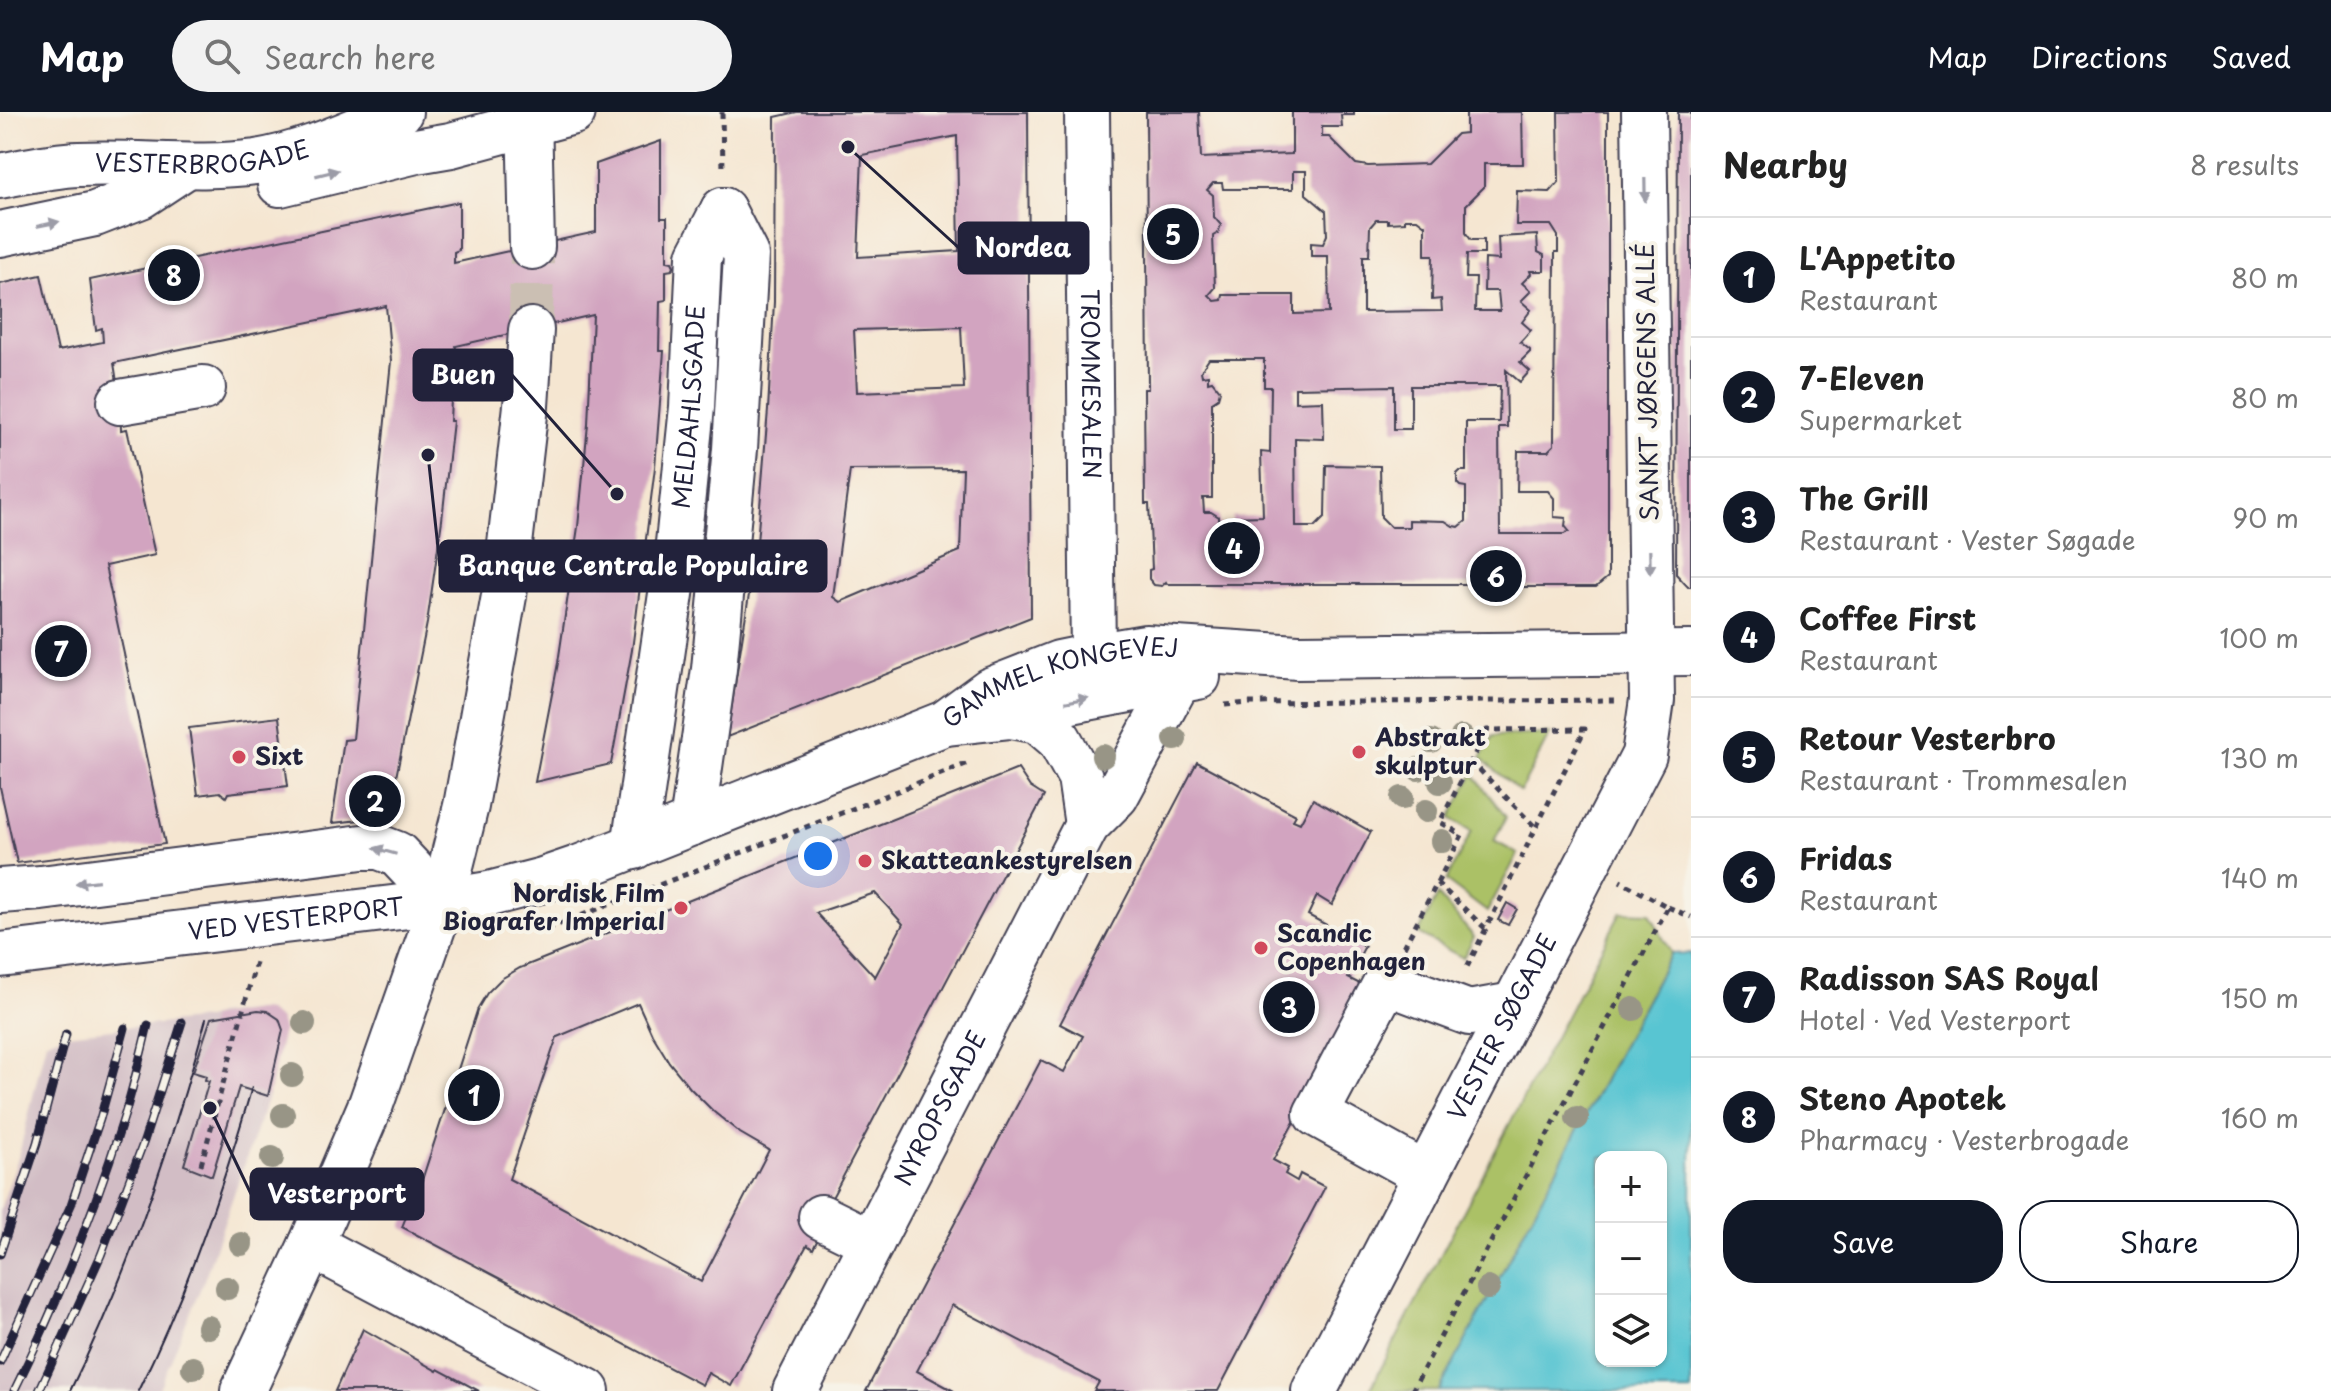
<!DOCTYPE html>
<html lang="en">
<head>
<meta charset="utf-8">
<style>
  :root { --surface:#fff; --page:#f2f2f2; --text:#222; --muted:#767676; --line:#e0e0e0; --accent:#111827 }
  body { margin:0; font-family:"Playpen Sans",sans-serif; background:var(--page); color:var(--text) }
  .controls { position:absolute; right:24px; bottom:24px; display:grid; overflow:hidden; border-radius:16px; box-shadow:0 2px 6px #0004 }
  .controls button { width:72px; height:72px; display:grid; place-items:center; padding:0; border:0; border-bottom:2px solid var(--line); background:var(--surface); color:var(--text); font:40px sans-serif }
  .you { position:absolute; left:818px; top:744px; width:28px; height:28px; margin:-20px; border:6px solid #fff; border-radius:50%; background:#1a73e8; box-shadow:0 0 0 12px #1a73e833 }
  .badge { display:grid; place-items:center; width:52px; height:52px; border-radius:50%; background:var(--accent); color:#fff; font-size:26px; font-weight:700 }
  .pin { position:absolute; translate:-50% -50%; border:4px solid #fff; box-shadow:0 2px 8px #0006 }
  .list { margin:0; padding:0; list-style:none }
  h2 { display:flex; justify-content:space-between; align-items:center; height:104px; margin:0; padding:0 32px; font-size:34px }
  h2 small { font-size:26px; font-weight:400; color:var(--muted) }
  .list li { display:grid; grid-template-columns:52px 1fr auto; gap:24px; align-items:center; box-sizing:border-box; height:120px; padding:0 32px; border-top:2px solid var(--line) }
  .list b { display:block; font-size:30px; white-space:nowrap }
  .list p { margin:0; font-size:26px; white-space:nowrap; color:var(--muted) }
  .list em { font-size:26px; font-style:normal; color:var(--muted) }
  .actions { display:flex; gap:16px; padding:24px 32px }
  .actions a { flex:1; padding:18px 0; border:2px solid var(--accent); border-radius:32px; text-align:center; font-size:28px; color:var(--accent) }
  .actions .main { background:var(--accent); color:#fff }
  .icon { flex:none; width:44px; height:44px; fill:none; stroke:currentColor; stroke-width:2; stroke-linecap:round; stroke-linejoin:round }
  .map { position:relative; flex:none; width:1691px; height:1279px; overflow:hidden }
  header { display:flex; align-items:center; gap:48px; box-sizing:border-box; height:112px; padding:0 40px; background:var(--accent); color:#fff }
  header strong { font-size:38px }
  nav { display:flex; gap:44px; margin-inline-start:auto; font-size:28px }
  .search { width:560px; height:72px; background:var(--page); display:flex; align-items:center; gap:20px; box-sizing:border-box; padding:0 28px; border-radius:44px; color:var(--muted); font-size:30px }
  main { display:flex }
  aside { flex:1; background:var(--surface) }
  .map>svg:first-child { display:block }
  .industrial { fill:#d2bdc5 }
  .green { fill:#abc166; stroke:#667250; stroke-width:2 }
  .water { fill:#59c5d2; stroke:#3e7486; stroke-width:2; fill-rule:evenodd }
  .building { fill:#d2a4c0; fill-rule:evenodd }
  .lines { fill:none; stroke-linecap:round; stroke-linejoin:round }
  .minor-tunnel { stroke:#cbbfb3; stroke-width:44; stroke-dasharray:44 22; stroke-linecap:butt }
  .minor-casing { stroke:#423f52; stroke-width:48 }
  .path { stroke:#423f52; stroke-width:5; stroke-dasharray:6 6; stroke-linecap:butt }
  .minor { stroke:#fff; stroke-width:44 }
  .tram { stroke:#22223b; stroke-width:2 }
  .rail-casing { stroke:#22223b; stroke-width:9 }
  .rail { stroke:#f7f3e8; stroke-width:6; stroke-dasharray:18; stroke-linecap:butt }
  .tree { fill:#989586 }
  .oneway { fill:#9c9ca7 }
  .poi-dot { fill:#d1495b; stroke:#f7f3e8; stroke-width:3 }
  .labels { text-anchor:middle; stroke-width:8; stroke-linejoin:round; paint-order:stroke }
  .street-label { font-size:24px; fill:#22223b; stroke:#f7f3e8 }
  .poi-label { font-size:24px; font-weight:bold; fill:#22223b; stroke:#f7f3e8; text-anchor:start }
  .leader { fill:none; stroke:#22223b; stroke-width:3 }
  .callout-dot { fill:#22223b; stroke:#f7f3e8; stroke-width:3 }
  .callout { fill:#22223b; stroke:#22223b; stroke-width:3 }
  .callout-label { font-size:26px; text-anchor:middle; font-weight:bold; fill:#fff }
</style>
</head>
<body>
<header>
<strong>Map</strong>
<div class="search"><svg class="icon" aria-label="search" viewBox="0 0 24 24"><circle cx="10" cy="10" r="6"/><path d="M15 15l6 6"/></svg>Search here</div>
<nav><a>Map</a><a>Directions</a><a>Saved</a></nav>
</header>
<main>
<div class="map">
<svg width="1691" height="1279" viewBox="0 0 1691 1279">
  <rect width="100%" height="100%" fill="#f7f3e8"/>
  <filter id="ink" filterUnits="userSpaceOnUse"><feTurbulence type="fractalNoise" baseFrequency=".0125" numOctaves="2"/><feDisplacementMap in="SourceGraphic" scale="16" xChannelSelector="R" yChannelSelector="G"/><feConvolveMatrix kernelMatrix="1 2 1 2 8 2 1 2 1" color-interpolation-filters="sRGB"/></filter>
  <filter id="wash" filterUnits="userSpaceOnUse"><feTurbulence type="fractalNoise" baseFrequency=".006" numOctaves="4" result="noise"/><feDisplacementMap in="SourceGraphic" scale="32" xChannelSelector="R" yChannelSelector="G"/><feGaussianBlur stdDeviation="1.8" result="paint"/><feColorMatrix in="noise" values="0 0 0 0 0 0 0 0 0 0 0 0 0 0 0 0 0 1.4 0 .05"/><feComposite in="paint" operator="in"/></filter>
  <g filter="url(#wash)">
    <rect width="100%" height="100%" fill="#f5e6d1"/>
    <!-- industrial -->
    <polygon class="industrial" points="258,898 267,899 279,907 283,918 268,984 204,1168 158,1279 0,1279 0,1098 19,1043 46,929 66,922 206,907 217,903"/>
    <!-- green -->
    <g class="green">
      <polygon points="1550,622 1520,680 1481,646 1493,624"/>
      <polygon points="1473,662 1506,705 1494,729 1518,742 1487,800 1446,769 1472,719 1450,706"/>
      <polygon points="1438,783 1474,825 1463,846 1418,822"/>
      <polygon points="1621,800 1650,801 1671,841 1439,1279 1369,1279"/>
    </g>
    <!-- water -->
    <path class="water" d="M1691,841V1279H1439L1671,842ZM1601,1045H1661V1249H1601Z"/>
    <g id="blocks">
      <!-- building -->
      <g class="building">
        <path d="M797,0H1028L1031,505L727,625L757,431L768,298L774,190L775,5ZM957,24L959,139L858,145L862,43ZM961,215L964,276L857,280L854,218ZM963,357L960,439L840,490L833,485L850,358Z"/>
        <path d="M1146,0H1199L1201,46L1292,42V0H1354V3H1341L1342,15H1322V25H1329L1356,52L1368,54L1427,52L1457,22L1466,21V0H1522L1523,52H1484V75L1466,93V121L1471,128H1484V142H1467L1466,166H1476L1475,199H1500L1498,179H1484L1485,147L1499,148L1498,125L1537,123L1538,140L1544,143V159H1530L1531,162L1522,171L1531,179L1521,189L1531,198L1522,210L1531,218L1520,230L1530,238V240L1520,250L1530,259L1520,270L1506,258L1507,315H1499L1500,422H1564L1569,419L1565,414L1566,406L1554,405V386L1548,379H1517L1518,339H1548L1554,333L1555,140H1558V124L1551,113H1516L1517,79L1550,80L1559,70L1558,0H1608V465L1596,475H1485V472H1167L1166,470L1162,474L1154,473L1149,467V458L1152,457L1149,392H1145L1144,277H1148ZM1293,59H1306V82L1326,99L1327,123L1323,132L1311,131V144H1328L1329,201L1294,202V183H1223L1222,188L1215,189L1209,183L1215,176L1213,124L1218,121L1221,113L1214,105L1213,83L1207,78L1213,71H1222L1223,77H1293ZM1405,107H1417L1425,113V143H1433L1432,188L1441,187L1442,199L1363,200V144H1369L1370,115L1376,108H1388V111L1405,110ZM1209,247H1264V275H1271L1270,341L1261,340L1263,404L1232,405V413H1219V405L1211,400H1204L1203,386H1212V290L1218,286L1220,279L1212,269L1208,270V263L1202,264L1201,259ZM1394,274V317H1411V274H1500L1499,310H1466V359H1460L1457,362V371L1460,374L1466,375V409L1459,415L1453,414L1445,409L1409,408V415H1391L1381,405L1380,354L1326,353L1325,405L1315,415H1296L1295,326L1324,327L1323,289L1295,290V276Z"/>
        <polygon points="1678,0 1691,0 1691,475 1688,475 1676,462"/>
        <polygon points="661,29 661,106 667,106 667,149 672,150 674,154 672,158 666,159 666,188 660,189 659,239 664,239 655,355 632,538 611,652 535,670 558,551 578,415 588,312 593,203 456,234 451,287 450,309 453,309 442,408 427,511 388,705 332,711 344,628 353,627 391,249 386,194 114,251 120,290 121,318 127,317 155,443 105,454 165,732 17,751 0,675 0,172 41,163 58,239 103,230 102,216 96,218 90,168 459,90 459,138 454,140 454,151 596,120 596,52"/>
        <polygon points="279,605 288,674 228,681 226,685 220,680 198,683 189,616"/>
        <polygon points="1197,650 1296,703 1293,708 1300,711 1313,687 1371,720 1332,793 1317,784 1308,803 1365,834 1348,866 1368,876 1273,1048 1288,1056 1285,1062 1297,1069 1300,1062 1325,1075 1218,1279 1094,1279 1099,1270 952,1193 917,1259 954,1279 866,1279 1041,948 1064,960 1083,924 1060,912"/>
        <path d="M1018,657L1030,675L1044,684L817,1114L823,1117L813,1137L807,1133L731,1274L708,1261L702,1273L402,1115L414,1085L408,1083L415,1063L421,1066L422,1068L478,896L487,881L501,867L520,856ZM875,781L903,812L875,865L816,801ZM638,891L652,922L669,950L690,976L714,1000L740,1021L769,1038L701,1170L509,1067L557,925Z"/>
        <polygon points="1507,791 1517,797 1508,813 1498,808"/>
        <polygon points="258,898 267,899 279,907 283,918 268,984 239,975 212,1064 184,1053 209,969 205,968 206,964 193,960 211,906"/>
        <polygon points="363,1217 437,1259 438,1257 479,1279 335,1279"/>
      </g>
    </g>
  </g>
  <g filter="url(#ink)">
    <use href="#blocks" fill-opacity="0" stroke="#423f52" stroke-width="2"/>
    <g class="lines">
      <!-- minor-tunnel -->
      <polyline class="minor-tunnel" points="531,218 532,135"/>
      <!-- minor casing -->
      <g class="minor-casing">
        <g id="minor">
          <polyline points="529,0 532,135"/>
          <path id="s1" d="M1087,0L1093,544"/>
          <path id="s2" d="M0,64C26,59 52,53 79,52C138,49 197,58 256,50C306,42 353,19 400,0"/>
          <polyline points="280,72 416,39 451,33 573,0"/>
          <polyline points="0,122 95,102 141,84 185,55"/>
          <polyline points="120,290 203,276"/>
          <polyline points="1011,604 1038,609 1059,627 1080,665 1087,713"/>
          <polyline points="947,611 1011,604 1072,589 1198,565"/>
          <polyline points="692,711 714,557 735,337 746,143 723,98"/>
          <path id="s3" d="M634,735L677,441L692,295L699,144L723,98"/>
          <polyline points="0,779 41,776 362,735 379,735 397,742 442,790"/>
          <path id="s4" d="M0,843L442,790L489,782L543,768L578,756L945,611L990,578L1059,551L1093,544L1146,535L1298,545L1691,541"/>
          <polyline points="1426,1063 1316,1002 1386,870 1469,901 1514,893"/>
          <polyline points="821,1105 872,1130"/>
          <polyline points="311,1133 587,1279"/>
          <polyline points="243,1279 311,1133 371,992 442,790 466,694 504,484 526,294 531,218"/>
          <path id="s5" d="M795,1279L1087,713L1116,684L1178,569"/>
          <path id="s6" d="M1314,1279L1644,643L1652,588L1644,0"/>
        </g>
      </g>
      <!-- path -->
      <g class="path">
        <polyline points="722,0 723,59"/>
        <polyline points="1225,593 1250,591 1615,588"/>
        <polyline points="1471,649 1536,716"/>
        <polyline points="1437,771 1486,817"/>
        <polyline points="1668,795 1691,805"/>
        <polyline points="536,813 550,816 966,652"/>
        <polyline points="1404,835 1462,723 1440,710 1487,618 1585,617 1467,855 1463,856"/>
        <polyline points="201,1053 256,850"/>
        <polyline points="1412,1279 1668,795 1620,769"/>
      </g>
      <!-- minor -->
      <use href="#minor" class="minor"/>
      <!-- tram -->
      <g class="tram">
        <path d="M70,1279C129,1160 171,1035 206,907"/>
        <path d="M138,1279C186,1182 222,1079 252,975"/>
      </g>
      <!-- rail casing -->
      <g class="rail-casing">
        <g id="rail">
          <polyline points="0,1142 37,1031 66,922"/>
          <polyline points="0,1250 71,1093 100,1007 125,916"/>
          <path d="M14,1279C57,1192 94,1100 123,1008C133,977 140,945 148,913"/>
          <polyline points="39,1279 101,1143 144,1029 182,910"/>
        </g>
      </g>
      <!-- rail -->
      <use href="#rail" class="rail"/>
    </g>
    <!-- trees -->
    <g class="tree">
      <circle cx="1462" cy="625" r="12"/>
      <circle cx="1175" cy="627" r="12"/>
      <circle cx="1431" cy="629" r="12"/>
      <circle cx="1103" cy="644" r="12"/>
      <circle cx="1418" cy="657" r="12"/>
      <circle cx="1440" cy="670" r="12"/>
      <circle cx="1402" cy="686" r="12"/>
      <circle cx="1426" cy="699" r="12"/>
      <circle cx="1442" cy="729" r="12"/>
      <circle cx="1633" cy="897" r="12"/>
      <circle cx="304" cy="911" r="12"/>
      <circle cx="292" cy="963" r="12"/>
      <circle cx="283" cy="1003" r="12"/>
      <circle cx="1577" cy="1006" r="12"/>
      <circle cx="272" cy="1046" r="12"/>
      <circle cx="259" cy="1090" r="12"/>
      <circle cx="241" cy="1132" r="12"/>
      <circle cx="227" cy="1176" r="12"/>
      <circle cx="1488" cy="1176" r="12"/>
      <circle cx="208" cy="1215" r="12"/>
      <circle cx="193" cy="1256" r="12"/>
    </g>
    <!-- one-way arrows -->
    <defs><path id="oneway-solid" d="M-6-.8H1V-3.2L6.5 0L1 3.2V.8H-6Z" transform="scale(2)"/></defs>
    <g class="oneway">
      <use href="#oneway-solid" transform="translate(327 61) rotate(-14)"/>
      <use href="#oneway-solid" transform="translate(1645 78) rotate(89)"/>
      <use href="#oneway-solid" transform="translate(48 112) rotate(-12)"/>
      <use href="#oneway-solid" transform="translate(1650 450) rotate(89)"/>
      <use href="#oneway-solid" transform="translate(1077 588) rotate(-11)"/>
      <use href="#oneway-solid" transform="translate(385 739) rotate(-164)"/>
      <use href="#oneway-solid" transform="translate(87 770) rotate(173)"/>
    </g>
  </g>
  <!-- markers -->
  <g class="poi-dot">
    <circle cx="1359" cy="640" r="8"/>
    <circle cx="239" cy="645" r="8"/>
    <circle cx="865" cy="749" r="8"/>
    <circle cx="681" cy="796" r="8"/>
    <circle cx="1261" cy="836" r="8"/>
  </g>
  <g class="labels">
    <!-- street labels -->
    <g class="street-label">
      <text dy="8" stroke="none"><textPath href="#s2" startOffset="204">VESTERBROGADE</textPath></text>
      <text transform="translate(1648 270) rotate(-91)" y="8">SANKT JØRGENS ALLÉ</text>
      <text dy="8" stroke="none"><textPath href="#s1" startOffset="272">TROMMESALEN</textPath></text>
      <text dy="8" stroke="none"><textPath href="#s3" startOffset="444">MELDAHLSGADE</textPath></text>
      <text dy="8" stroke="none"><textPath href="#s4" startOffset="1106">GAMMEL KONGEVEJ</textPath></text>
      <text dy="8" stroke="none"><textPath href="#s4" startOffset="298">VED VESTERPORT</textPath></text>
      <text dy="8" stroke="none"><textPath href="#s6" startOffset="410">VESTER SØGADE</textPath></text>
      <text dy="8" stroke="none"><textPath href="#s5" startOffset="318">NYROPSGADE</textPath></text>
    </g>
    <!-- poi labels -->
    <g class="poi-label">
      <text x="1375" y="634">Abstrakt<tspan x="1375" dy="28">skulptur</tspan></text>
      <text x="255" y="653">Sixt</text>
      <text x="881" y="757">Skatteankestyrelsen</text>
      <text x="665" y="790" text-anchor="end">Nordisk Film<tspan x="665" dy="28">Biografer Imperial</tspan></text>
      <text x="1277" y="830">Scandic<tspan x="1277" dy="28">Copenhagen</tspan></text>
    </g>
  </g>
  <!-- callouts -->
  <path class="leader" d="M848 35L959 136M617 382L512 263M428 343L440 454M210 996L251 1082"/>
  <g class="callout-dot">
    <circle cx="848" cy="35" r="8"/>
    <circle cx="617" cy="382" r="8"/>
    <circle cx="428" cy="343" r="8"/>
    <circle cx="210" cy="996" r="8"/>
  </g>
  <g class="callout">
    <rect x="959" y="111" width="129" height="50" rx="8"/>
    <rect x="414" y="238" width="98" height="50" rx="8"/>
    <rect x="440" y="429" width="386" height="50" rx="8"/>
    <rect x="251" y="1057" width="172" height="50" rx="8"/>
  </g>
  <g class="callout-label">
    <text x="1023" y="145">Nordea</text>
    <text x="463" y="272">Buen</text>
    <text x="633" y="463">Banque Centrale Populaire</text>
    <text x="337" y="1091">Vesterport</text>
  </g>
</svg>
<div class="controls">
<button>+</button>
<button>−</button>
<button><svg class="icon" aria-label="layers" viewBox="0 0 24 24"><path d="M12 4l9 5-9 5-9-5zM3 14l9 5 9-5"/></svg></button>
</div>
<div class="you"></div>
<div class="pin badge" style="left:474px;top:983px">1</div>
<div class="pin badge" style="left:375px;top:689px">2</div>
<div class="pin badge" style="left:1289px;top:895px">3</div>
<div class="pin badge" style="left:1234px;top:436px">4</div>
<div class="pin badge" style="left:1173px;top:122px">5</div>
<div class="pin badge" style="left:1496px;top:464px">6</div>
<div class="pin badge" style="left:61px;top:539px">7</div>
<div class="pin badge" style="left:174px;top:163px">8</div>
</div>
<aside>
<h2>Nearby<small>8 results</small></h2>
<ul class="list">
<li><span class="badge">1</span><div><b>L'Appetito</b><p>Restaurant</p></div><em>80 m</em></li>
<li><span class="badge">2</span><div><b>7-Eleven</b><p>Supermarket</p></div><em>80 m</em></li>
<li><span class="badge">3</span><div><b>The Grill</b><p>Restaurant · Vester Søgade</p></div><em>90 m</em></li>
<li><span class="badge">4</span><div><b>Coffee First</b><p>Restaurant</p></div><em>100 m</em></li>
<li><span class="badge">5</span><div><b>Retour Vesterbro</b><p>Restaurant · Trommesalen</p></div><em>130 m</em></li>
<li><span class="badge">6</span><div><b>Fridas</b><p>Restaurant</p></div><em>140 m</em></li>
<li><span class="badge">7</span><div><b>Radisson SAS Royal</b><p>Hotel · Ved Vesterport</p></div><em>150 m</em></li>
<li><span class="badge">8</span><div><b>Steno Apotek</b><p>Pharmacy · Vesterbrogade</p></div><em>160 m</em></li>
</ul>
<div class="actions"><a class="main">Save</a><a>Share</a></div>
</aside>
</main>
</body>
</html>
